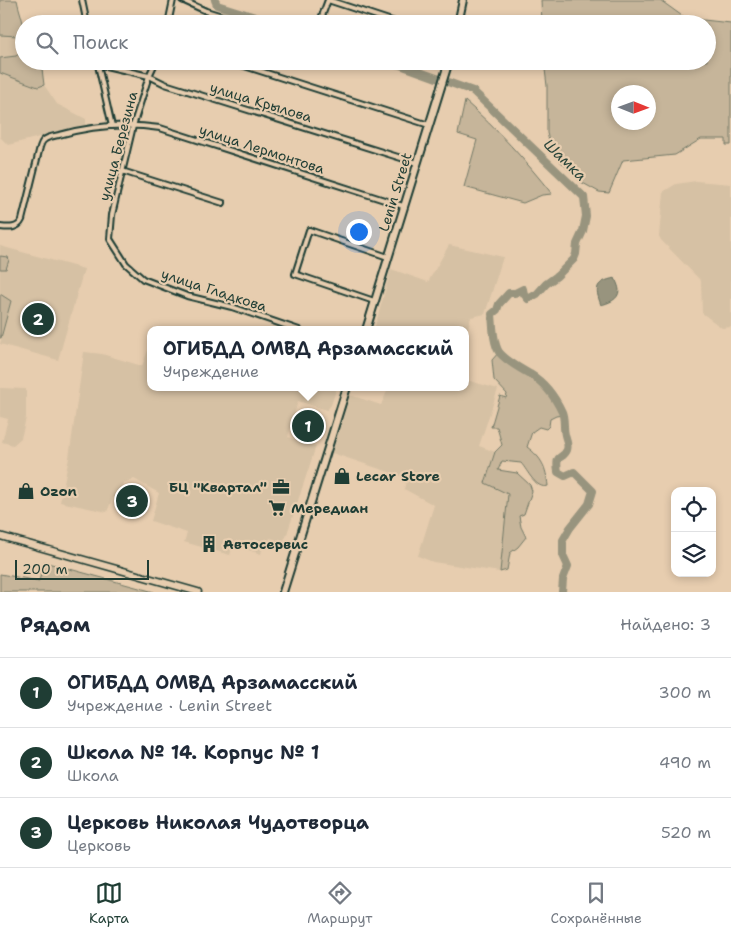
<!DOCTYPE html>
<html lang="ru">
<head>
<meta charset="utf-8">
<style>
  :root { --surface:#fff; --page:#f6f6f7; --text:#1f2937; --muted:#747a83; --line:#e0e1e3; --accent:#1f3d34 }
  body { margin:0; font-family:"Shantell Sans",sans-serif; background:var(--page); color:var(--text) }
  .controls { position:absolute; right:15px; bottom:15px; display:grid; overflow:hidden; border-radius:10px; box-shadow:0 2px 8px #0003 }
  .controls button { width:45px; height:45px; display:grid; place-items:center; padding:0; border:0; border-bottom:1px solid var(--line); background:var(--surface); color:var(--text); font:25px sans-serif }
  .compass { position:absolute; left:611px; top:85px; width:45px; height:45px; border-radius:50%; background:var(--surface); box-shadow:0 2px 8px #0003; rotate:91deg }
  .scale { position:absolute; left:15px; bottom:12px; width:134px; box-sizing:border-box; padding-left:5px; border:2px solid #1f3d34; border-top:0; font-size:14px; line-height:18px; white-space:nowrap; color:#1f3d34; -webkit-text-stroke:4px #e7cdaf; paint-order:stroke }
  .you { position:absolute; left:358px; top:231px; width:18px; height:18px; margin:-12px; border:4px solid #fff; border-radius:50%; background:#1a73e8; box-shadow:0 0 0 8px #1a73e833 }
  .badge { display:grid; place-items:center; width:32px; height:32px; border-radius:50%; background:var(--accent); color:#fff; font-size:16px; font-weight:700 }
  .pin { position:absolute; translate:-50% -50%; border:2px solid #fff; box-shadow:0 1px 5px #0006 }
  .popup { position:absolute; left:147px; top:326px; width:322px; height:65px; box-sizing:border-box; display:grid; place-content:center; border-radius:10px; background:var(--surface); filter:drop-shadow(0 1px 4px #0005); font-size:16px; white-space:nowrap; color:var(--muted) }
  .popup b { font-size:19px; color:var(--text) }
  .popup::after { content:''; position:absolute; left:50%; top:100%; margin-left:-10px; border:10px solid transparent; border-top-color:var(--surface) }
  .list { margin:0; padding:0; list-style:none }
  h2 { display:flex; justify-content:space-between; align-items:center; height:65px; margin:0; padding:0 20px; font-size:21px }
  h2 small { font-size:16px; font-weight:400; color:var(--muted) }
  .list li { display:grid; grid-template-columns:32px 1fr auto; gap:15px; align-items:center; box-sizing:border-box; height:70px; padding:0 20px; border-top:1px solid var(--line) }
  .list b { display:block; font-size:19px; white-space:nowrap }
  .list p { margin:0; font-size:16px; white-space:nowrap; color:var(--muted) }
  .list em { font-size:16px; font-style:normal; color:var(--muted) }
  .icon { flex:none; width:28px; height:28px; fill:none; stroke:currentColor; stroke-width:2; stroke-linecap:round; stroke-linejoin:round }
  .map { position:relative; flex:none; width:731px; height:592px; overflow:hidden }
  .search { position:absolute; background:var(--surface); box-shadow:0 2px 8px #0003; left:15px; right:15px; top:15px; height:55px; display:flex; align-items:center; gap:12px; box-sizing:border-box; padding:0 18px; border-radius:28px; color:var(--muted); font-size:19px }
  .sheet { height:275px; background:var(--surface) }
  nav { display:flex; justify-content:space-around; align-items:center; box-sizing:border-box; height:70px; border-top:1px solid var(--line); background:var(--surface); font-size:14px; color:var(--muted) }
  nav a { display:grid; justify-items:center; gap:2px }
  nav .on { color:var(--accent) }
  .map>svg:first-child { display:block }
  .built { fill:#d6c1a4 }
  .green { fill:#c6b59a; stroke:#727967; fill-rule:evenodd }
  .water { fill:#98947e; stroke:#687160 }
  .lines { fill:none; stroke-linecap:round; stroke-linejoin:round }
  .river { stroke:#98947e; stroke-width:8 }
  .minor-casing { stroke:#1f3d34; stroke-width:8 }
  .secondary-casing { stroke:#1f3d34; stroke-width:9 }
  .primary-casing { stroke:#1f3d34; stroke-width:10 }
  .minor { stroke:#e7cdaf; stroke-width:4 }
  .secondary { stroke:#e7cdaf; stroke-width:5.5 }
  .primary { stroke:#e7cdaf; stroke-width:6 }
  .labels { text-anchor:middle; stroke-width:4.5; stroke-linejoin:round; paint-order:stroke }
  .street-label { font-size:14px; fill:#1f3d34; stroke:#e7cdaf }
  .poi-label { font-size:14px; font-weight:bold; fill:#1f3d34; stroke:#e7cdaf; text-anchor:start }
  .water-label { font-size:15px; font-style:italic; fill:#2b463b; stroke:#e7cdaf }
</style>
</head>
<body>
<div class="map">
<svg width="731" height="592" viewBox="0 0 731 592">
  <rect width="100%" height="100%" fill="#e7cdaf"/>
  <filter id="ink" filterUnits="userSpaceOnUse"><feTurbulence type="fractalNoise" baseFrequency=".02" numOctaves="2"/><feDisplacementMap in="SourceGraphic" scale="10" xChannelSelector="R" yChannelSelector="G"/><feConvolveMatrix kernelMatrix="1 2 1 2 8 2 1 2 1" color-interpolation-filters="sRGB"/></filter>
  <g filter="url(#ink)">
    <!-- built -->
    <g class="built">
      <polygon points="24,32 24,50 16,56 0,58 0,35 18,36"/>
      <polygon points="0,73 38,87 44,85 57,104 86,119 86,125 8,145 0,137"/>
      <polygon points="696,181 731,184 731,327 722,328 702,313 701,281 661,240 659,236 663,192 676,184"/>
      <polygon points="449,245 503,257 485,314 471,317 466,336 466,330 374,330 391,269 428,282"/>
      <polygon points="0,246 84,269 58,360 0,344 11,301 0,294"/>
      <polygon points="150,345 150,387 337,387 331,405 327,410 298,401 288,437 316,446 286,537 282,542 270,538 267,546 263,545 261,554 233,545 230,555 184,542 187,533 151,521 159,493 134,479 123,483 116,499 113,497 107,512 60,502 69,458 84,352 102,354 142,366"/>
      <polygon points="466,380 498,389 479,446 495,452 485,483 508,494 500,572 433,562 418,556 434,505 404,489 407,478 332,453 350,395 381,405 389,387 466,387"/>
      <polygon points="0,388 26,389 26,418 21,438 13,445 2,442 8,419 0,417"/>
    </g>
    <!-- green -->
    <g class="green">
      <path d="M0,0H17C19,11 24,21 24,32L18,36L0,35Z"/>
      <path d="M541,0H660L685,18L731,23V145H726V139H701L675,155L623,160L609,193L599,192L581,182L552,153L547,133V86L544,61H707V24H542ZM618,92H648V122H618Z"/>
      <polygon points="24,50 24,61 41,61 44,85 38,87 0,73 0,58 16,56"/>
      <path d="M465,101C498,130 525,160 552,194L542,195L523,203L464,187L477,140L458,134Z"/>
      <polygon points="0,256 8,257 9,260 6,269 0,269"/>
      <polygon points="0,294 11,301 1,338 0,338"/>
      <path d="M499,352L513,364L540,381L557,402L563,415L556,416L550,419L549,426L546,429L539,427L532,432L527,447C542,458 546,467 548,486C536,490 528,471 521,463L502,461L498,470L517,473L530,485L532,491L524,514L519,516L521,527L526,537L518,547L510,553L507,570L500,572L508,494L485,483L495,452L502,445L497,427H491L500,396L506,398L507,394L494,380L492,360Z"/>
      <polygon points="44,562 154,592 0,592 0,574 39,581"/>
    </g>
    <!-- water -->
    <path class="water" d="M615,278C616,281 619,287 619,290C619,300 608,303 601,305C594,287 596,282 615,278Z"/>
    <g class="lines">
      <!-- river -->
      <g class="river">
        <polyline points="215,0 217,5 277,24"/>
        <path d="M389,61L473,91L584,197L586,216L583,231L577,244L576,254L574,259L557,276L546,284L537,294L528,299L524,294L523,289L515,293H509L499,304L497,310L492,314C493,325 493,343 499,352C506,361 521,369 530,374C545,383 555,397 562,412C565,419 563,427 565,435C566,440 569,444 567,450C562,461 555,452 558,472L565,476L574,472L593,491L589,504L570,528L563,540V555L568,566L563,579L562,592"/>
      </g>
      <!-- minor casing -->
      <g class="minor-casing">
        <g id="minor">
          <polyline points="82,0 87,24"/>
          <polyline points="182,0 206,11 248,24"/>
          <polyline points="328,0 401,24"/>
          <polyline points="168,24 173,0"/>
          <polyline points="319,24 328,0"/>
          <polyline points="97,61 112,126"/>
          <polyline points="156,61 149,76 133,126 112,215 110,239 126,264 143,279 187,296 232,307 299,330"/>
          <polyline points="229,61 429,125"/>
          <polyline points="534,61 543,63"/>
          <polyline points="97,64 149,76 165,84 417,163"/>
          <polyline points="122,171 223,203"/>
          <path d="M0,227C9,228 18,229 22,220L39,151C40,147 41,142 44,140C47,137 54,136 59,135C91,126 126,123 160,128L403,206"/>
          <polyline points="374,301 295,274 309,230 388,257"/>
        </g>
      </g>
      <!-- secondary casing -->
      <g class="secondary-casing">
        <polyline id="secondary" points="0,536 198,592"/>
      </g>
      <!-- primary casing -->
      <g class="primary-casing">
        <g id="primary">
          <polyline points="458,24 463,0"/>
          <polyline points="366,330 449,61"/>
          <polyline points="283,592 347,387"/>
        </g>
      </g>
      <!-- minor -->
      <use href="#minor" class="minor"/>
      <!-- secondary -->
      <use href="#secondary" class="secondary"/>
      <!-- primary -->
      <use href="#primary" class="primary"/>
    </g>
  </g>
  <!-- icons -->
  <defs>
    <g id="shop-bare" transform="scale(1.35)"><path d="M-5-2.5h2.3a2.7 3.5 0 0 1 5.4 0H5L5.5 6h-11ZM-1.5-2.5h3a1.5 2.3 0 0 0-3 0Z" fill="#1f3d34" stroke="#e7cdaf" stroke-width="2.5" paint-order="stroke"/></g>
    <g id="office-bare" transform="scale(1.35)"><path d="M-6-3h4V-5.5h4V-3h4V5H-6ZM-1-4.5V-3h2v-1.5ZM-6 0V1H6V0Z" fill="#1f3d34" stroke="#e7cdaf" stroke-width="2.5" paint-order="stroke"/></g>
    <g id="supermarket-bare" transform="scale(1.35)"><path d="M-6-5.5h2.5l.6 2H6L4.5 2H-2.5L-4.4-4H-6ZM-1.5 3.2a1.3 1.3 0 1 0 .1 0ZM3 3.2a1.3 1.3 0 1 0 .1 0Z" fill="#1f3d34" stroke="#e7cdaf" stroke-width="2.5" paint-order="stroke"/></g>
    <g id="building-bare" transform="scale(1.35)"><path d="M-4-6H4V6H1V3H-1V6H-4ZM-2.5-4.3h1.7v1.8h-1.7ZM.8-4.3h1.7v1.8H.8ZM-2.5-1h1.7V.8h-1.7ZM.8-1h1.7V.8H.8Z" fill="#1f3d34" stroke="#e7cdaf" stroke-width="2.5" paint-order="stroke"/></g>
  </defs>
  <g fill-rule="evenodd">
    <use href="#shop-bare" x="342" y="476"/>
    <use href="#office-bare" x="281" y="487"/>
    <use href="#shop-bare" x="26" y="491"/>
    <use href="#supermarket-bare" x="277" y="508"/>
    <use href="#building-bare" x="209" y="544"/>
  </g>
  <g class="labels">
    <!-- street labels -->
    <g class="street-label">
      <text transform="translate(261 102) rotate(17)" y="5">улица Крылова</text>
      <text transform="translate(118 146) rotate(-75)" y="5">улица Березина</text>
      <text transform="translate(262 149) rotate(18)" y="5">улица Лермонтова</text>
      <text transform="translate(395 192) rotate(-73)" y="5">Lenin Street</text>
      <text transform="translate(214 290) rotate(18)" y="5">улица Гладкова</text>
    </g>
    <!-- poi labels -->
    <g class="poi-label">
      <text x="356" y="481">Lecar Store</text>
      <text x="267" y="492" text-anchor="end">БЦ "Квартал"</text>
      <text x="40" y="496">Ozon</text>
      <text x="291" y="513">Мередиан</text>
      <text x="223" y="549">Автосервис</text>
    </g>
    <!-- water labels -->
    <g class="water-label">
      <text transform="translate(565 160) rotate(44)" y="5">Шамка</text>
    </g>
  </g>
</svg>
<div class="controls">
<button><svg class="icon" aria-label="locate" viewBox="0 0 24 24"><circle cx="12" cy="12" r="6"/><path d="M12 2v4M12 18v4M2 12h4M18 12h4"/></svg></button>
<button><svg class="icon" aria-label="layers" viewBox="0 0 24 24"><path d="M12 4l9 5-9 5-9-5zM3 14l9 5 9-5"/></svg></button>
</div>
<svg class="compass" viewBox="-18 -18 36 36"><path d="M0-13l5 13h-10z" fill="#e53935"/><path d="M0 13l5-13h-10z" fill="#747a83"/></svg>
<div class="scale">200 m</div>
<div class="you"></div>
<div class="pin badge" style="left:308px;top:426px">1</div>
<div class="popup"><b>ОГИБДД ОМВД Арзамасский</b>Учреждение</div>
<div class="pin badge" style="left:38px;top:319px">2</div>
<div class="pin badge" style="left:132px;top:501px">3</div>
<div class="search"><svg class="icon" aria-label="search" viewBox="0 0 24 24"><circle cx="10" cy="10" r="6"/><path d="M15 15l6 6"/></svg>Поиск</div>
</div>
<section class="sheet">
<h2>Рядом<small>Найдено: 3</small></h2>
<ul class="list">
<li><span class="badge">1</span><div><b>ОГИБДД ОМВД Арзамасский</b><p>Учреждение · Lenin Street</p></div><em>300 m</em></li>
<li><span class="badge">2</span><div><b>Школа № 14. Корпус № 1</b><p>Школа</p></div><em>490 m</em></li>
<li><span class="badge">3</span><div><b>Церковь Николая Чудотворца</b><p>Церковь</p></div><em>520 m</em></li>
</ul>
</section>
<nav>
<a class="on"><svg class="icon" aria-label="map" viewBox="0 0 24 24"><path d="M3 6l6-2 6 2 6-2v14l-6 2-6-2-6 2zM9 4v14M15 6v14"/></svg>Карта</a>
<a><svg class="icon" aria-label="directions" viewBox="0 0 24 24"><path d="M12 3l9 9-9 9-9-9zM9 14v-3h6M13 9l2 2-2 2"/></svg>Маршрут</a>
<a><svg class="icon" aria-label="saved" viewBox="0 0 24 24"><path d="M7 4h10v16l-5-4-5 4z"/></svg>Сохранённые</a>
</nav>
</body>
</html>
